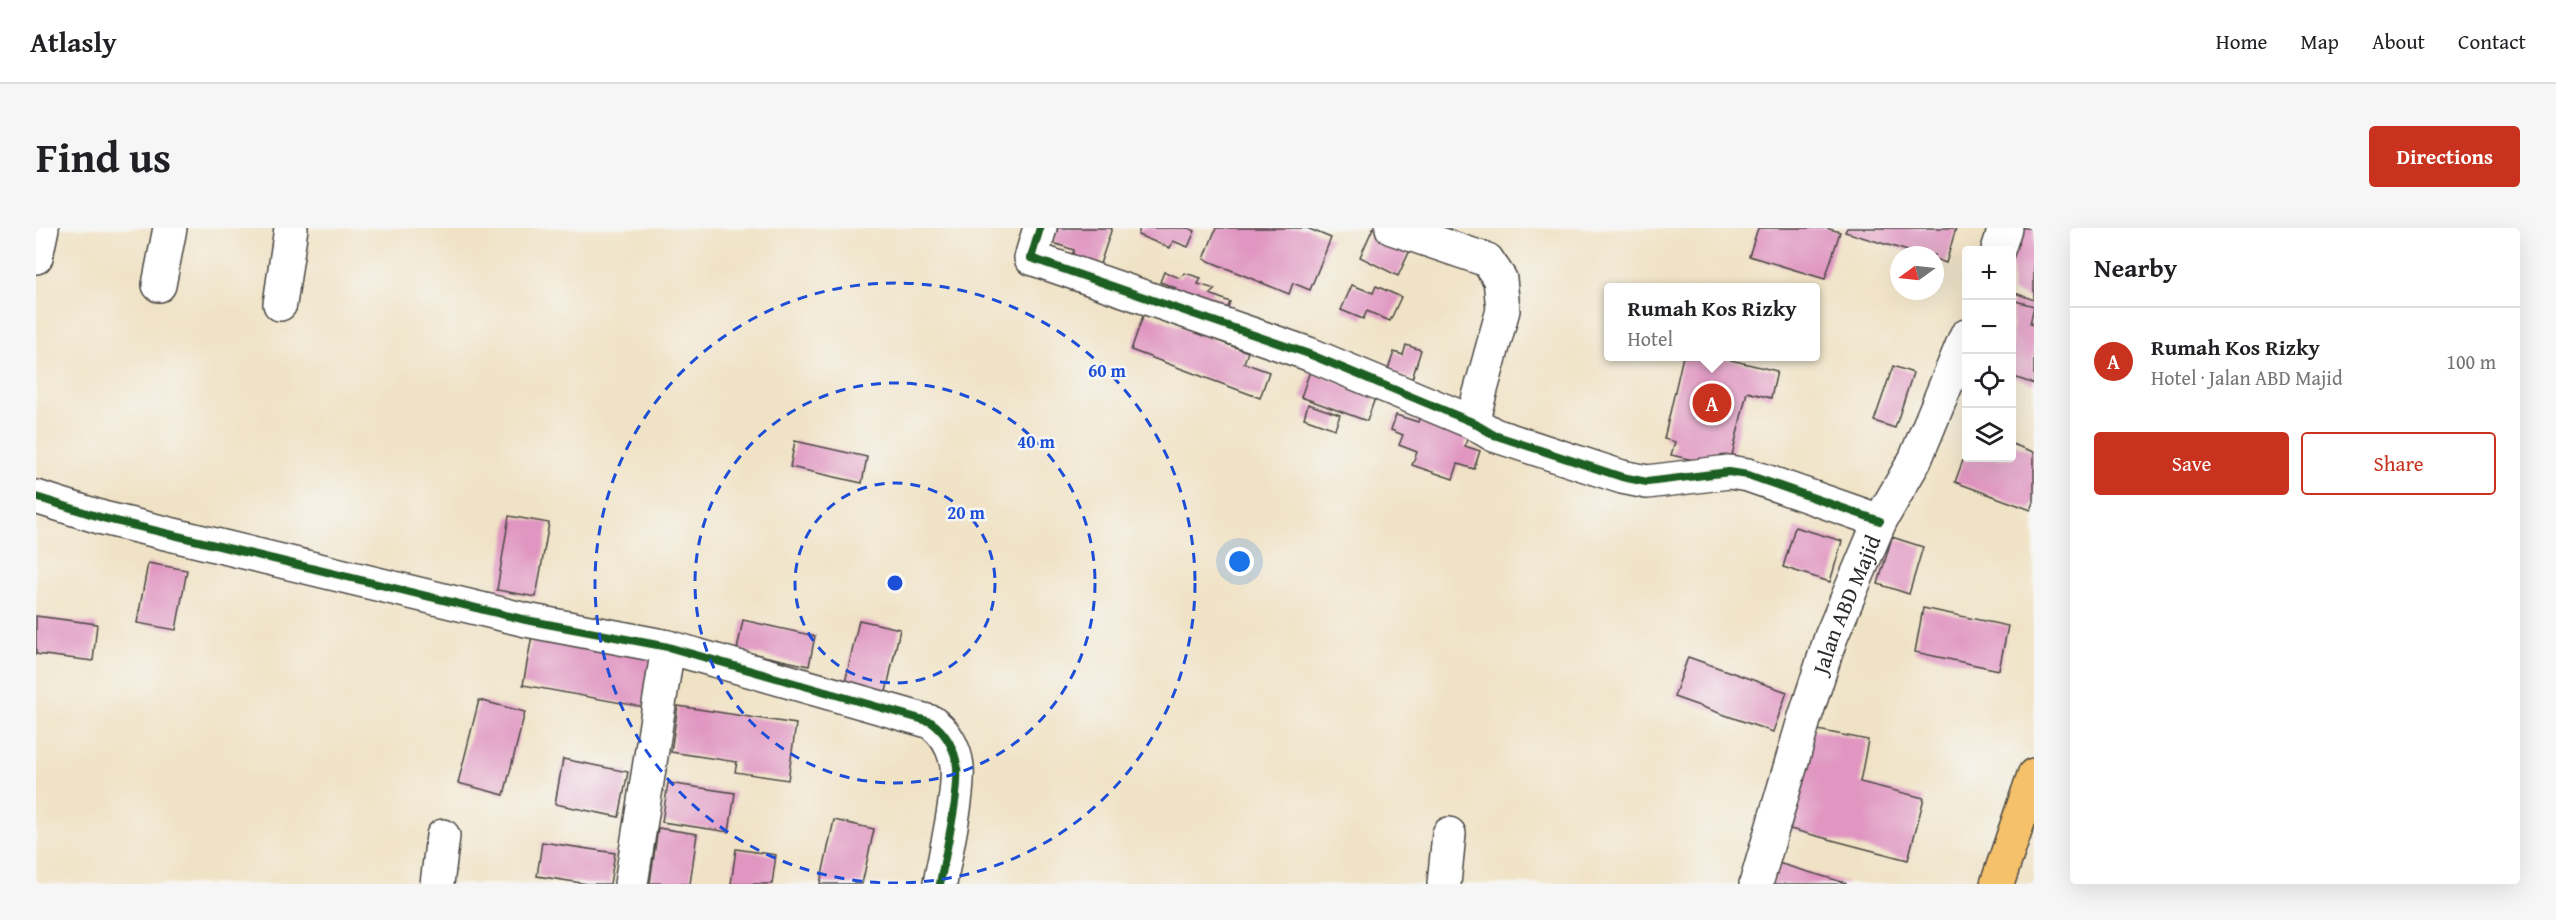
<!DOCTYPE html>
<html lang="en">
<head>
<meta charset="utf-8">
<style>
  :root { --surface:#fff; --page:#f6f6f6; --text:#202124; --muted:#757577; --line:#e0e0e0; --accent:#c8321e }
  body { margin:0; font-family:"Gentium Book Plus",serif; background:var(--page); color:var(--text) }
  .controls { position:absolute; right:18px; top:18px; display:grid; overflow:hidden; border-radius:6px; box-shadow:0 6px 24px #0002 }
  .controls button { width:54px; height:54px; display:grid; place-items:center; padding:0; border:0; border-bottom:2px solid var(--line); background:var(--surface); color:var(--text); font:30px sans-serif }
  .compass { position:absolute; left:1854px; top:18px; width:54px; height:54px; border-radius:50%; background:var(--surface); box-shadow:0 6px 24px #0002; rotate:255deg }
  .you { position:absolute; left:1204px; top:334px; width:21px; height:21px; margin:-15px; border:4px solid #fff; border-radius:50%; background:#1a73e8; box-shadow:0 0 0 9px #1a73e833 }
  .badge { display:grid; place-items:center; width:39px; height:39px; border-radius:50%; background:var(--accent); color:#fff; font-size:20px; font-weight:700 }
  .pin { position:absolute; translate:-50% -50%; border:3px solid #fff; box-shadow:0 2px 6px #0006 }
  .popup { position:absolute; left:1568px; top:55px; width:216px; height:78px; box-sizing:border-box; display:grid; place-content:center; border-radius:6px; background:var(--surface); filter:drop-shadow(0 2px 4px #0005); font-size:20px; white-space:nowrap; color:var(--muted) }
  .popup b { font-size:22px; color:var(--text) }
  .popup::after { content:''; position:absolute; left:50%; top:100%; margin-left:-12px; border:12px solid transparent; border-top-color:var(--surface) }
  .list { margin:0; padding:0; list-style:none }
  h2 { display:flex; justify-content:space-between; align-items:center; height:78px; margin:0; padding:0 24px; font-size:26px }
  h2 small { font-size:20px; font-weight:400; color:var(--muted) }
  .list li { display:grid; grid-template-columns:39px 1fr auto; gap:18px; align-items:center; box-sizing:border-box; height:108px; padding:0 24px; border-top:2px solid var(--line) }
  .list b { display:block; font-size:22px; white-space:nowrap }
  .list p { margin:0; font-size:20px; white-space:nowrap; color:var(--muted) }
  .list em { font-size:20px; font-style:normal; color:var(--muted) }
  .actions { display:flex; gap:12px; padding:18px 24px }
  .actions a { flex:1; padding:14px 0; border:2px solid var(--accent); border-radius:6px; text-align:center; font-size:21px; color:var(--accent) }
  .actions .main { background:var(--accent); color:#fff }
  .icon { flex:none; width:33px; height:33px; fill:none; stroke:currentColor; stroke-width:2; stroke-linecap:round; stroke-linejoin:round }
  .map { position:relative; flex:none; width:1998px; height:656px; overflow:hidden; border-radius:6px }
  header { display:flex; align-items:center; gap:36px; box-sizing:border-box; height:84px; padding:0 30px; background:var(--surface); border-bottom:2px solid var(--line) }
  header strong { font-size:28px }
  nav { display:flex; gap:33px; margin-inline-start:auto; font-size:21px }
  .intro { display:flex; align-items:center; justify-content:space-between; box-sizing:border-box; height:144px; padding:0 36px }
  h1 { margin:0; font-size:42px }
  .button { padding:15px 27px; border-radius:6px; background:var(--accent); color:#fff; font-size:21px; font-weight:700 }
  main { display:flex; gap:36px; padding:0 36px }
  aside { flex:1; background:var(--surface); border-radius:6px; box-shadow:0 6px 24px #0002 }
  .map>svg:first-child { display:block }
  .building { fill:#e096c1 }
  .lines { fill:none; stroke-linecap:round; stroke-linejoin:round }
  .street-casing { stroke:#494642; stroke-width:36 }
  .primary-casing { stroke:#494642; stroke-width:36 }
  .street { stroke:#fff; stroke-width:33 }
  .primary { stroke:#f5c16b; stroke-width:33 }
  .cycleway-casing { stroke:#f6f6f2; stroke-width:11 }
  .cycleway { stroke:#1b5e20; stroke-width:8 }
  .ring { fill:none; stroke:#1d4ed8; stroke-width:3; stroke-dasharray:10 8 }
  .labels { text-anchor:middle; stroke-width:5; stroke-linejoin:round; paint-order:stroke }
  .street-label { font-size:22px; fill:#2b2b2b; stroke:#f6f6f2 }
  .centre { fill:#1d4ed8; stroke:#f6f6f2; stroke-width:3 }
  .ring-label { font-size:18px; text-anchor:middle; font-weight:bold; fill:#1d4ed8; stroke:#f6f6f2; stroke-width:5; stroke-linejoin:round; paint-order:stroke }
</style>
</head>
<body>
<header>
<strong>Atlasly</strong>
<nav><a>Home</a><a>Map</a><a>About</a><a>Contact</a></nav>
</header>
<div class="intro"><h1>Find us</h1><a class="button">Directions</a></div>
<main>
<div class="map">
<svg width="1998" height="656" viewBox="0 0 1998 656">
  <rect width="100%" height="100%" fill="#f6f6f2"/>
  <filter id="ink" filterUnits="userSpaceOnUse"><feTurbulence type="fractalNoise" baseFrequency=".0167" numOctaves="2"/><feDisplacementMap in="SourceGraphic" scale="12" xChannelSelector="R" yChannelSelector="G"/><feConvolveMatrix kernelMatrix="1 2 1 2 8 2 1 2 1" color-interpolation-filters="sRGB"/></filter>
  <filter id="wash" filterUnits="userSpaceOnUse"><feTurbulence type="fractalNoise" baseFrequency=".008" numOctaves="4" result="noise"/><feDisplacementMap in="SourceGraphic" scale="24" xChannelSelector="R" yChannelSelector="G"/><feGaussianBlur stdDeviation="1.35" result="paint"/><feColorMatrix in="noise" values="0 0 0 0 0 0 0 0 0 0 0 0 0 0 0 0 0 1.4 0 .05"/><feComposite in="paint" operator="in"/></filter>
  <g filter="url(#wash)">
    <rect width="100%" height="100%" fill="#f0e2c5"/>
    <g id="blocks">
      <!-- building -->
      <g class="building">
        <polygon points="1022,0 1076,0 1061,45 1034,36 1038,22 1017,15"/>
        <polygon points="1104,0 1152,0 1159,3 1152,19 1137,13 1134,20 1102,7"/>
        <polygon points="1180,0 1271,0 1295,10 1274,62 1257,55 1253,66 1168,31"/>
        <polygon points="1337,0 1376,18 1362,48 1324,29"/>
        <polygon points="1722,0 1790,0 1804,4 1789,51 1713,28"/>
        <polygon points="1811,0 1920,0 1910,35 1899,31 1899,27 1885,27 1809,4"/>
        <polygon points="1985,0 1998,0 1998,72 1976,64 1976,29"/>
        <polygon points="1128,44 1144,50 1149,45 1165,50 1162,56 1179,61 1174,66 1194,74 1188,89 1136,69 1140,60 1124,54"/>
        <polygon points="1316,57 1337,65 1340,58 1365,69 1354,93 1331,83 1327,91 1305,82"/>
        <polygon points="1976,72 1998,78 1994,96 1998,97 1998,156 1978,149 1976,156"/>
        <polygon points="1108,85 1212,124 1208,135 1233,144 1224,170 1095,122"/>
        <polygon points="1370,117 1385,122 1376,151 1351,144 1358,124 1367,127"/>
        <polygon points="1647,128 1678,128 1741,143 1735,170 1711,164 1693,240 1635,227 1639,214 1628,211"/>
        <polygon points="1857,138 1877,145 1859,200 1838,193"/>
        <polygon points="1274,143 1340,167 1331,193 1265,169"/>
        <polygon points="1272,176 1304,187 1299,201 1268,190"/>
        <polygon points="1386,183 1432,208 1429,218 1444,223 1438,241 1422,236 1417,251 1376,237 1381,224 1363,217 1367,207 1355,202 1360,187 1382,194"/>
        <polygon points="759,213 831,229 826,255 754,239"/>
        <polygon points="1976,216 1998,224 1998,274 1995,282 1919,254 1930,224 1930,230 1976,230"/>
        <polygon points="473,288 513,295 500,369 461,362"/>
        <polygon points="1759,299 1806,313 1794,354 1747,339"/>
        <polygon points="1856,309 1887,319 1873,366 1842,356"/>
        <polygon points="112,335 151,342 140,402 101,395"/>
        <polygon points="1887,380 1972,398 1963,442 1879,424"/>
        <polygon points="0,388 61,396 57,433 0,426"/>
        <polygon points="707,392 779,408 773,438 701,422"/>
        <polygon points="823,392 864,401 850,464 809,455"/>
        <polygon points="497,402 617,425 607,479 487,457"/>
        <polygon points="1652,429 1751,464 1737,504 1638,469"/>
        <polygon points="443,472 489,484 468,567 422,555"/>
        <polygon points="642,478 760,496 752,552 699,544 701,534 635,524"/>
        <polygon points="1777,501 1832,512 1824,554 1888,570 1872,632 1754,601 1764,564"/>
        <polygon points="527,531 592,544 583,589 519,576"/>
        <polygon points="632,555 699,565 693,604 626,594"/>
        <polygon points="798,592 838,601 826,656 784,656"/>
        <polygon points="622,600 661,606 654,656 614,655"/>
        <polygon points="506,614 579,625 574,656 552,656 501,648"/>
        <polygon points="700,621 740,627 736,656 695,656"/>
        <polygon points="1742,635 1810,655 1810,656 1736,656"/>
      </g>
    </g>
  </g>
  <g filter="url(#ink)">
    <use href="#blocks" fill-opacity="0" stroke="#494642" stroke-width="1.5"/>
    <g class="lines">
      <!-- street casing -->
      <g class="street-casing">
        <g id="street">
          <polyline points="1004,0 995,30 1273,126 1436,194 1458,207 1586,249 1611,254 1693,244 1712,247 1844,293"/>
          <polyline points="1356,0 1451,32 1464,51 1467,82 1436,194"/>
          <polyline points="1962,22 1969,0"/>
          <polyline points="0,29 6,0"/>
          <polyline points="123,57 134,0"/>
          <polyline points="244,76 255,0"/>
          <path d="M0,269L67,290L490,392L632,419L895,494C909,504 916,516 920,532C926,558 909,626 904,656"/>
          <polyline points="401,656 407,608"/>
          <polyline points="595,656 632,419"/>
          <polyline points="1408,656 1413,606"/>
          <path id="s1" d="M1720,656L1768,492L1795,409L1844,293L1879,232L1930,108"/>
        </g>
      </g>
      <!-- primary casing -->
      <g class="primary-casing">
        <polyline id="primary" points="1961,656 1998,547"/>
      </g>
      <!-- street -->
      <use href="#street" class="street"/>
      <!-- primary -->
      <use href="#primary" class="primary"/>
      <!-- cycleway casing -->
      <g class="cycleway-casing">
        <g id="cycleway">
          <polyline points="1004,0 995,30 1273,126 1436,194 1458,207 1586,249 1611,254 1693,244 1712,247 1844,293"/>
          <path d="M0,269L67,290L490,392L632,419L895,494C909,504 916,516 920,532C926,558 909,626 904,656"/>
        </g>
      </g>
      <!-- cycleway -->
      <use href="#cycleway" class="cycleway"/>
    </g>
  </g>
  <!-- distance rings -->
  <g class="ring">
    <circle cx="859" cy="355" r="100"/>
    <circle cx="859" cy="355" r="200"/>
    <circle cx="859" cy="355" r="300"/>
  </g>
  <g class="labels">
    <!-- street labels -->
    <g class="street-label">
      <text dy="8" stroke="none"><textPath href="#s1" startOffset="294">Jalan ABD Majid</textPath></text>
    </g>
  </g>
  <circle cx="859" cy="355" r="9" class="centre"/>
  <g class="ring-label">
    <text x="1071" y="149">60 m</text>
    <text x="1000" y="220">40 m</text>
    <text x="930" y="291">20 m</text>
  </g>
</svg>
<div class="controls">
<button>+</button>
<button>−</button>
<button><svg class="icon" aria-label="locate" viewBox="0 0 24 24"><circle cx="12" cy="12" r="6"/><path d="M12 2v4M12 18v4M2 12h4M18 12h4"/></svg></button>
<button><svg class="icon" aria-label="layers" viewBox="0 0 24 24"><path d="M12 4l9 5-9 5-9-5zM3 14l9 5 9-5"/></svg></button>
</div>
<svg class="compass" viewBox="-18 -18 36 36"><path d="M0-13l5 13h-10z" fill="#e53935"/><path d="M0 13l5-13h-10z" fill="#757577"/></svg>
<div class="you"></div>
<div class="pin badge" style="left:1676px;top:175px">A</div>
<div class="popup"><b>Rumah Kos Rizky</b>Hotel</div>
</div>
<aside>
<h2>Nearby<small></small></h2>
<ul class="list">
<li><span class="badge">A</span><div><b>Rumah Kos Rizky</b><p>Hotel · Jalan ABD Majid</p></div><em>100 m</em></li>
</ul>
<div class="actions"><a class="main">Save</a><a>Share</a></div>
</aside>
</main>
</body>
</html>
